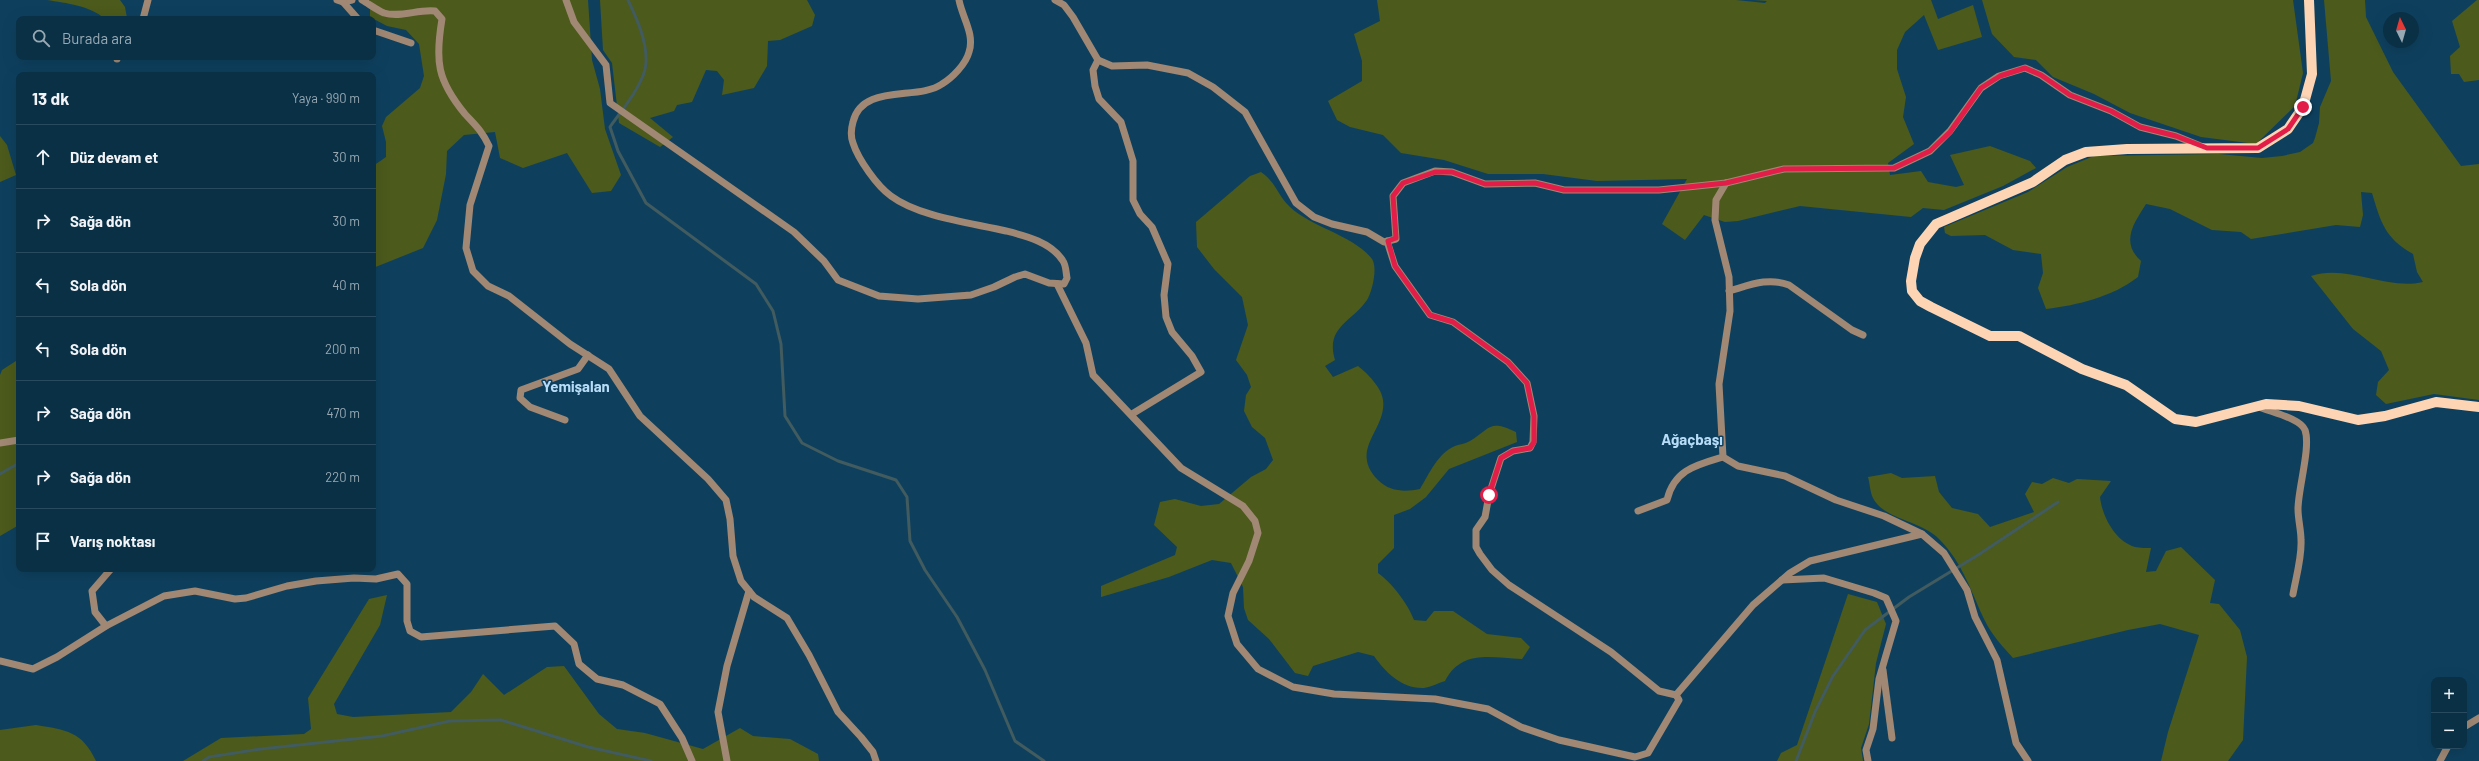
<!DOCTYPE html>
<html lang="tr">
<head>
<meta charset="utf-8">
<style>
  :root { --surface:#0a3046; --page:#183c51; --text:#f1f3f6; --muted:#99a9b3; --line:#2a4b5f }
  body { margin:0; font-family:Barlow,sans-serif; background:var(--page); color:var(--text) }
  .controls { position:absolute; right:12px; bottom:12px; display:grid; overflow:hidden; border-radius:8px; box-shadow:0 4px 16px #0002 }
  .controls button { width:36px; height:36px; display:grid; place-items:center; padding:0; border:0; border-bottom:1px solid var(--line); background:var(--surface); color:var(--text); font:20px sans-serif }
  .compass { position:absolute; left:2383px; top:12px; width:36px; height:36px; border-radius:50%; background:var(--surface); box-shadow:0 4px 16px #0002; rotate:355deg }
  .stop { position:absolute; width:12px; height:12px; margin:-9px; border:3px solid #e11d48; border-radius:50%; background:#fff }
  .stop.end { background:#e11d48; border-color:#fff; box-shadow:0 1px 4px #0008 }
  .list { margin:0; padding:0; list-style:none }
  h2 { display:flex; justify-content:space-between; align-items:center; height:52px; margin:0; padding:0 16px; font-size:17px }
  h2 small { font-size:13px; font-weight:400; color:var(--muted) }
  .list li { display:grid; grid-template-columns:26px 1fr auto; gap:12px; align-items:center; box-sizing:border-box; height:64px; padding:0 16px; border-top:1px solid var(--line) }
  .list b { display:block; font-size:15px; white-space:nowrap }
  .list em { font-size:13px; font-style:normal; color:var(--muted) }
  .icon { flex:none; width:22px; height:22px; fill:none; stroke:currentColor; stroke-width:2; stroke-linecap:round; stroke-linejoin:round }
  .map { position:relative; flex:none; width:2479px; height:761px; overflow:hidden }
  .search { position:absolute; background:var(--surface); box-shadow:0 4px 16px #0002; left:16px; top:16px; width:360px; height:44px; display:flex; align-items:center; gap:10px; box-sizing:border-box; padding:0 14px; border-radius:8px; color:var(--muted); font-size:15px }
  .panel { position:absolute; background:var(--surface); box-shadow:0 4px 16px #0002; left:16px; top:72px; width:360px; height:500px; border-radius:8px }
  .map>svg:first-child { display:block }
  .green { fill:#4c5a1c }
  .lines { fill:none; stroke-linecap:round; stroke-linejoin:round }
  .stream { stroke:#415b5f; stroke-width:3 }
  .minor { stroke:#a08874; stroke-width:7 }
  .major { stroke:#fdd5b5; stroke-width:10 }
  .route { stroke:#e11d48; stroke-width:5 }
  .labels { text-anchor:middle; stroke-width:3; stroke-linejoin:round; paint-order:stroke }
  .quarter-label { font-size:15px; font-weight:bold; fill:#b7dcf7; stroke:#0e405e }
</style>
</head>
<body>
<div class="map">
<svg width="2479" height="761" viewBox="0 0 2479 761">
  <rect width="100%" height="100%" fill="#0e405e"/>
  <!-- green -->
  <g class="green">
    <path d="M47,0H120L125,7L127,18L105,19C91,6 66,3 47,0Z"/>
    <polygon points="370,0 588,0 592,60 600,89 605,129 621,175 611,191 592,193 567,153 523,168 500,158 495,132 464,135 447,151 446,174 437,220 423,248 373,268 373,166 386,157 386,142 382,126 386,117 420,88 424,76 419,44 406,30 387,26 370,17"/>
    <polygon points="600,0 807,0 815,15 812,26 780,40 768,41 767,66 754,88 722,95 724,80 717,71 706,70 692,102 677,105 674,111 650,118 673,137 660,147 619,123 612,63 603,50"/>
    <polygon points="1377,0 1736,0 1765,3 1767,1 1754,0 1931,0 1938,19 1973,5 1982,37 1938,50 1924,15 1905,32 1897,50 1897,69 1906,97 1903,117 1914,144 1888,163 1890,175 1921,171 1928,182 1956,187 1964,185 1950,155 1990,146 2030,161 2036,168 2003,186 1944,210 1923,208 1911,217 1800,206 1738,221 1725,222 1704,215 1685,240 1662,224 1687,179 1597,181 1543,174 1488,174 1444,160 1401,153 1383,135 1350,127 1337,120 1328,101 1362,81 1362,61 1354,34 1380,21"/>
    <polygon points="1982,0 2293,0 2303,73 2295,106 2256,144 2201,137 2130,113 2094,94 2053,77 2036,60 2014,57 1992,34"/>
    <path d="M2324,0H2365L2366,17L2393,72L2461,166L2479,164V400L2434,394L2386,404L2376,395L2378,382L2389,370L2381,351L2353,329L2311,276C2348,264 2387,291 2423,282L2417,272L2413,254C2385,238 2381,223 2372,193L2361,192L2363,215L2360,227L2336,225L2251,239L2241,232L2212,230L2170,209L2146,204C2134,223 2120,242 2141,261L2138,277C2112,297 2078,305 2046,309L2038,288L2043,273L2041,254L2013,250L1985,235L1951,236L1945,233L1944,227L2028,192L2067,167L2094,156L2219,154L2262,158L2282,156L2300,152L2313,143L2315,138L2319,123L2320,107L2331,81Z"/>
    <polygon points="2477,0 2479,0 2479,80 2464,82 2459,74 2451,74 2450,56 2460,47 2452,21"/>
    <polygon points="0,136 7,145 16,175 0,182"/>
    <path d="M1261,172C1276,182 1278,196 1290,207C1311,227 1355,236 1372,259C1378,268 1372,292 1367,300C1352,322 1325,327 1335,360L1325,366L1333,377L1358,366C1367,373 1382,388 1383,400C1387,430 1348,449 1378,480C1390,492 1405,492 1420,489C1429,474 1438,453 1455,446C1460,444 1465,444 1470,441C1491,428 1489,419 1516,432L1517,442L1449,469L1426,497L1410,509L1394,515V548L1378,564V573C1392,583 1408,604 1414,620L1426,621L1434,611H1453L1487,634L1521,638L1530,647L1522,659C1491,658 1462,649 1445,681C1438,683 1431,687 1424,688C1402,689 1385,672 1374,656L1358,652L1313,666L1308,676L1295,673L1269,639L1248,620L1244,608L1243,587L1231,563L1212,560L1169,577L1101,597V586L1175,555L1177,547L1154,525L1160,502L1175,499L1201,506L1219,504L1251,477L1266,469L1273,460L1265,438L1252,427L1244,411L1246,395L1251,387L1247,375L1236,360L1248,325L1242,297L1214,269L1197,247L1196,222L1250,176Z"/>
    <polygon points="19,359 19,525 0,536 0,375 2,370"/>
    <path d="M1891,473L1902,478L1935,476L1939,492L1952,508L1978,514L1990,527L2034,512L2025,494L2032,482L2042,484L2053,478L2069,483L2077,479L2111,481L2100,497C2102,516 2115,541 2135,547C2140,548 2146,548 2151,548L2146,572L2156,571L2166,551L2181,547L2215,580L2210,603L2219,604L2240,630L2247,657L2243,740L2228,761H2161L2168,732L2199,635L2160,624L2128,630L2013,658C2003,647 1992,635 1985,621C1971,592 1963,563 1939,539C1922,521 1883,519 1873,498C1870,492 1870,484 1868,477Z"/>
    <polygon points="1848,594 1877,602 1886,624 1876,663 1869,724 1861,748 1863,761 1777,761 1781,753 1797,745"/>
    <polygon points="387,595 380,625 334,704 337,714 353,717 451,712 471,692 483,674 504,695 547,667 564,666 599,714 617,729 645,733 703,749 740,728 753,736 790,739 818,754 819,761 183,761 221,738 304,734 311,729 308,698 369,599"/>
    <path d="M36,725C66,730 82,731 96,761H0V730Z"/>
  </g>
  <g class="lines">
    <!-- stream -->
    <g class="stream">
      <path d="M628,0C637,19 647,41 646,62C646,82 621,111 610,127L618,151L646,203L756,284L773,311L781,344L785,416L802,443L838,461L896,480L907,497L910,541L925,570L957,617L985,670L1015,741L1044,761"/>
      <polyline points="0,474 19,463"/>
      <polyline points="203,761 209,757 261,749 382,736 450,721 501,720 588,747 651,761"/>
      <polyline points="1796,761 1815,712 1833,676 1865,630 1909,597 1978,555 2058,502"/>
    </g>
    <!-- minor -->
    <g class="minor">
      <polyline points="337,0 343,2 352,0"/>
      <path d="M362,0C369,4 377,10 384,13C401,18 418,9 435,11L442,19C435,61 437,80 465,114C476,126 482,131 489,146L470,205L466,248L473,271L488,286L509,296L570,344L609,369L640,416L708,479L726,500L730,519L733,556L741,581L754,597L787,618L809,655L838,712L861,737L873,752L876,761"/>
      <path d="M566,0L574,22L606,65L610,103L794,232L824,261L838,280L879,296L918,299L971,295L994,287L1015,277L1025,274L1049,283L1064,284L1067,278C1066,273 1066,265 1063,261C1051,242 1026,236 1006,231C972,223 919,217 891,196C877,186 858,159 853,143C850,135 851,129 853,122C862,83 918,101 942,84C952,78 966,64 969,52C975,34 962,17 959,0"/>
      <polyline points="1055,0 1064,5 1073,17 1098,60 1112,66 1147,65 1188,73 1213,87 1245,112 1296,203 1314,217 1332,224 1367,232 1384,242 1396,239 1393,196 1403,183 1435,171 1452,172 1485,184 1535,183 1564,190 1659,190 1726,183 1784,169 1894,168 1930,151 1950,131 1981,88 1999,76 2025,68 2041,75 2070,95 2111,111 2140,127 2176,136 2203,147"/>
      <polyline points="343,2 358,19"/>
      <polyline points="143,19 148,0"/>
      <polyline points="373,30 411,43"/>
      <polyline points="117,59 117,57"/>
      <polyline points="1098,60 1093,70 1095,86 1099,99 1121,122 1133,161 1133,200 1140,214 1152,227 1168,264 1164,295 1166,317 1172,332 1192,356 1201,372 1132,414"/>
      <polyline points="1057,284 1086,343 1093,375 1181,468 1243,506 1255,521 1258,533 1249,561 1233,593 1228,616 1237,644 1258,669 1293,687 1334,694 1435,699 1488,709 1521,727 1559,740 1635,757 1648,753 1679,700 1676,695 1659,691 1611,652 1509,585 1492,570 1480,554 1476,547 1476,530 1485,517 1489,495 1501,458 1513,451 1530,448 1533,442 1534,416 1527,383 1508,362 1453,322 1430,315 1395,266 1387,241"/>
      <path d="M1729,291C1750,285 1768,277 1789,285L1852,330L1863,335"/>
      <path d="M2257,406C2270,412 2300,418 2305,430C2311,447 2298,489 2298,509C2298,519 2301,530 2301,540C2302,557 2296,577 2293,594"/>
      <polyline points="565,420 530,407 520,398 521,390 578,369 588,355"/>
      <polyline points="0,443 19,440"/>
      <polyline points="1723,457 1719,384 1730,311 1729,277 1715,220 1716,200 1726,183"/>
      <path d="M1638,511L1667,500C1674,470 1696,465 1723,457L1738,466L1785,476L1836,500L1884,516L1922,534L1944,553L1967,590L1975,617L1997,660L2016,743L2028,761"/>
      <polyline points="111,569 92,591 95,612 106,626 164,596 195,591 235,599 246,598 287,586 316,581 354,578 376,579 398,574 407,584 407,621 410,631 421,637 555,626 574,644 579,664 597,679 623,685 660,704 682,738 692,761"/>
      <polyline points="1782,580 1824,578 1874,593 1886,598 1896,621 1879,679 1873,729 1866,750 1868,761"/>
      <polyline points="0,661 33,669 57,657 106,626"/>
      <polyline points="1883,670 1892,738"/>
      <polyline points="1676,695 1753,605 1790,573 1810,561 1922,534"/>
      <polyline points="2464,727 2479,718"/>
      <polyline points="727,761 718,712 727,666 749,591"/>
      <polyline points="2440,761 2448,746"/>
    </g>
    <!-- major -->
    <polyline class="major" points="2309,0 2312,74 2303,107 2288,129 2258,148 2127,149 2086,152 2065,160 2033,182 1936,224 1920,244 1915,258 1911,281 1912,291 1920,301 1931,307 1990,336 2019,336 2082,369 2126,385 2175,419 2196,422 2266,404 2299,406 2358,420 2385,416 2436,402 2479,407"/>
  </g>
  <g class="lines">
    <!-- route -->
    <polyline class="route" points="1489,495 1501,458 1513,451 1530,448 1534,442 1534,416 1527,383 1508,362 1453,322 1430,315 1395,266 1388,241 1396,238 1393,196 1403,183 1435,172 1452,172 1485,184 1535,183 1564,190 1659,190 1726,183 1784,169 1894,168 1930,151 1950,132 1981,88 2000,76 2025,68 2041,75 2070,95 2111,111 2140,127 2176,136 2207,148 2258,148 2288,129 2303,107"/>
  </g>
  <g class="labels">
    <!-- quarter labels -->
    <g class="quarter-label">
      <text x="576" y="392">Yemişalan</text>
      <text x="1692" y="445">Ağaçbaşı</text>
    </g>
  </g>
</svg>
<div class="controls">
<button>+</button>
<button>−</button>
</div>
<svg class="compass" viewBox="-18 -18 36 36"><path d="M0-13l5 13h-10z" fill="#e53935"/><path d="M0 13l5-13h-10z" fill="#99a9b3"/></svg>
<div class="stop" style="left:1489px;top:495px"></div>
<div class="stop end" style="left:2303px;top:107px"></div>
<div class="search"><svg class="icon" aria-label="search" viewBox="0 0 24 24"><circle cx="10" cy="10" r="6"/><path d="M15 15l6 6"/></svg>Burada ara</div>
<section class="panel">
<h2>13 dk<small>Yaya · 990 m</small></h2>
<ul class="list">
<li><svg class="icon" aria-label="ahead" viewBox="0 0 24 24"><path d="M12 20V5M6 11l6-6 6 6"/></svg><div><b>Düz devam et</b></div><em>30 m</em></li>
<li><svg class="icon" aria-label="right" viewBox="0 0 24 24"><path d="M7 20v-9h11M14 6l5 5-5 5"/></svg><div><b>Sağa dön</b></div><em>30 m</em></li>
<li><svg class="icon" aria-label="left" viewBox="0 0 24 24"><path d="M17 20v-9H6M10 6l-5 5 5 5"/></svg><div><b>Sola dön</b></div><em>40 m</em></li>
<li><svg class="icon" aria-label="left" viewBox="0 0 24 24"><path d="M17 20v-9H6M10 6l-5 5 5 5"/></svg><div><b>Sola dön</b></div><em>200 m</em></li>
<li><svg class="icon" aria-label="right" viewBox="0 0 24 24"><path d="M7 20v-9h11M14 6l5 5-5 5"/></svg><div><b>Sağa dön</b></div><em>470 m</em></li>
<li><svg class="icon" aria-label="right" viewBox="0 0 24 24"><path d="M7 20v-9h11M14 6l5 5-5 5"/></svg><div><b>Sağa dön</b></div><em>220 m</em></li>
<li><svg class="icon" aria-label="arrive" viewBox="0 0 24 24"><path d="M6 21V4h12l-3 4 3 4H6"/></svg><div><b>Varış noktası</b></div></li>
</ul>
</section>
</div>
</body>
</html>
